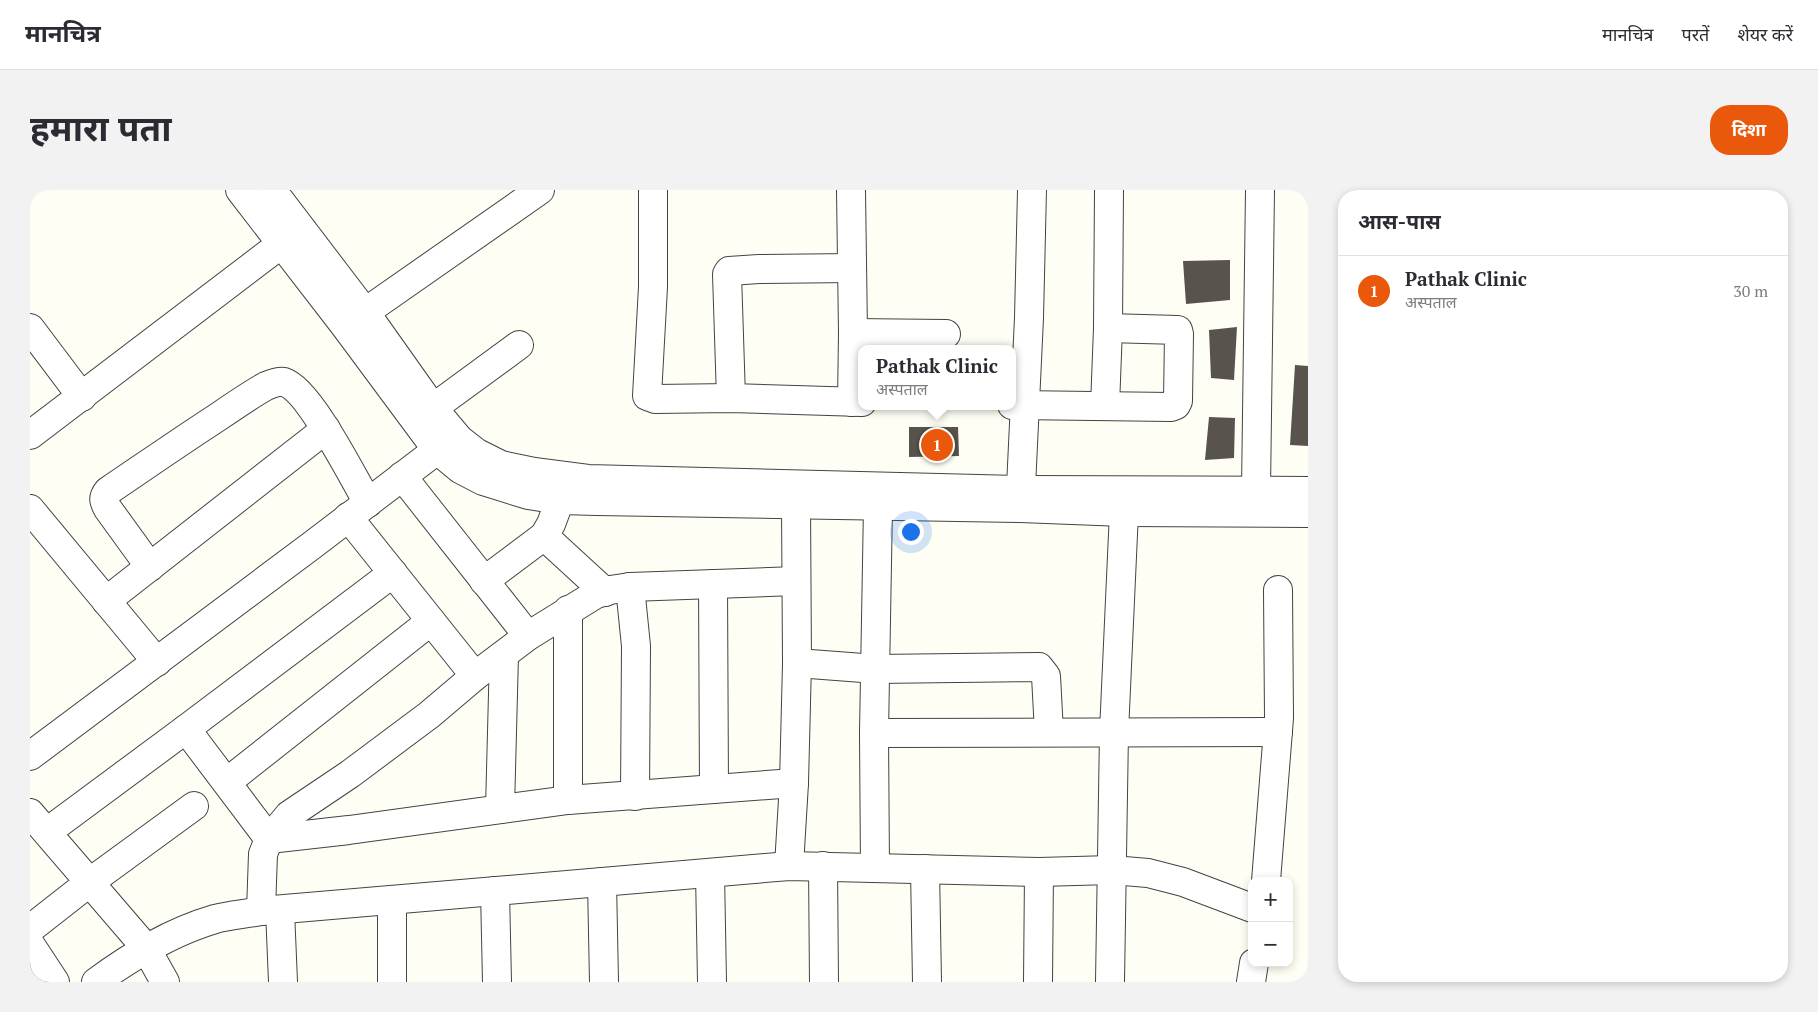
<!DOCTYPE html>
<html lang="hi">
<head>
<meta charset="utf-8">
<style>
  :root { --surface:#fff; --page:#f2f2f3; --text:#2b2b33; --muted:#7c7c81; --line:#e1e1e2; --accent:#ea580c }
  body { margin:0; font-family:"PT Serif","Noto Sans Devanagari",serif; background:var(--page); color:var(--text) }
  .controls { position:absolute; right:15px; bottom:15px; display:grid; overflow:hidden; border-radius:10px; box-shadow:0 2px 8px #0003 }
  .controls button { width:45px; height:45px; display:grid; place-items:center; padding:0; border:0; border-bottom:1px solid var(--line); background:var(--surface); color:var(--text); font:25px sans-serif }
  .you { position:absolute; left:880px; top:341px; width:18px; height:18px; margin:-12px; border:4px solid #fff; border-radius:50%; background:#1a73e8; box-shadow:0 0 0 8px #1a73e833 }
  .badge { display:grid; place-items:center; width:32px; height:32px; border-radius:50%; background:var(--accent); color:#fff; font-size:16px; font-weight:700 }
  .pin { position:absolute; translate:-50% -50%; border:2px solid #fff; box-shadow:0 1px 5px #0006 }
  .popup { position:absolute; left:828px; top:155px; width:158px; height:65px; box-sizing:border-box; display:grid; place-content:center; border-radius:10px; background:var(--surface); filter:drop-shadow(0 1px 4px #0005); font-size:16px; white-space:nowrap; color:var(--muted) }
  .popup b { font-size:19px; color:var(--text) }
  .popup::after { content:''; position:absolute; left:50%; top:100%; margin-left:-10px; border:10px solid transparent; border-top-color:var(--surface) }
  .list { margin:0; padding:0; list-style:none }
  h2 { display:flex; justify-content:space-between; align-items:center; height:65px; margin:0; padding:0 20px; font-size:21px }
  h2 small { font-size:16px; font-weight:400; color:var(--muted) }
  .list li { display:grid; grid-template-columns:32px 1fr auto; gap:15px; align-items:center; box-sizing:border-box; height:70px; padding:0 20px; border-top:1px solid var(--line) }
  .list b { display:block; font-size:19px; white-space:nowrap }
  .list p { margin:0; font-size:16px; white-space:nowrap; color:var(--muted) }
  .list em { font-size:16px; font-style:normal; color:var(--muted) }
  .map { position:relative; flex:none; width:1278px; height:792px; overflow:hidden; border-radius:20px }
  header { display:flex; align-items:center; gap:30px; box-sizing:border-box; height:70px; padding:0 25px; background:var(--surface); border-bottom:1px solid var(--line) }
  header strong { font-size:24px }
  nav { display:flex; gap:28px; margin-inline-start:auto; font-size:18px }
  .intro { display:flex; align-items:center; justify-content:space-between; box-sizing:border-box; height:120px; padding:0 30px }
  h1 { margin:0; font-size:35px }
  .button { padding:12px 22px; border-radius:20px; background:var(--accent); color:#fff; font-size:18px; font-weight:700 }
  main { display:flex; gap:30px; padding:0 30px }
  aside { flex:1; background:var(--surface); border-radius:20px; box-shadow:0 2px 8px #0003 }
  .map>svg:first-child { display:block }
  .building { fill:#59534d }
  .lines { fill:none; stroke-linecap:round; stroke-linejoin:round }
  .minor-casing { stroke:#434343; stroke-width:30 }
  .minor { stroke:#fff; stroke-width:28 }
</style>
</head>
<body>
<header>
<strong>मानचित्र</strong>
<nav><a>मानचित्र</a><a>परतें</a><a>शेयर करें</a></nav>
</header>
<div class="intro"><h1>हमारा पता</h1><a class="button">दिशा</a></div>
<main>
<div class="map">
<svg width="1278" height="792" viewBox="0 0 1278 792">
  <rect width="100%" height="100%" fill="#fffef4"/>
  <!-- building -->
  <g class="building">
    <polygon points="1200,70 1200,110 1156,114 1153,71"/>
    <polygon points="1207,137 1204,190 1181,188 1179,140"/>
    <polygon points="1265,175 1278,176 1278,256 1260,255"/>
    <polygon points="1179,227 1205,228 1204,268 1175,270"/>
    <polygon points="879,237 928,237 929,266 879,267"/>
  </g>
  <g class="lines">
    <!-- minor casing -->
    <g class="minor-casing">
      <g id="minor">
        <polyline points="210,0 315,136 407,260 430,279 453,291 498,305 530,310 567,311 990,318 1094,322 1278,323"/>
        <polyline points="242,0 335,122 403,218 429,249 447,263 471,275 504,282 558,289 991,300 1278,301"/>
        <polyline points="623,0 623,97 617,206 625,209 701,208 832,212"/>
        <polyline points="821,0 823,143 822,212"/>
        <polyline points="321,132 510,0"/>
        <polyline points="0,138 52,207"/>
        <polyline points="823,143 916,144"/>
        <polyline points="701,208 697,84 699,81 729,79 822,78"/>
        <polyline points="982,215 1141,217 1146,215 1148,211 1149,144 1148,140 1078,138"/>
        <polyline points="1075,216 1078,138 1079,0"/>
        <polyline points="403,218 489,155"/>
        <polyline points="0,245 267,42"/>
        <polyline points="372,286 498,446"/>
        <polyline points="1226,300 1230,0"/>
        <polyline points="990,318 999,128 1002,0"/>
        <polyline points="0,319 127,472"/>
        <polyline points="318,327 445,486"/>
        <polyline points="514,346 575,402"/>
        <path d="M120,377L78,319C74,312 72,308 78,301C115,276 151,251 188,227C204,216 220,205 236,196C241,194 249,191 254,192C279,199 324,289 338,313"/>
        <polyline points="454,391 514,346 521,334 530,310"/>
        <polyline points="683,394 684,599"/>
        <polyline points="600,397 606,456 605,606"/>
        <polyline points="76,411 296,239"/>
        <polyline points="538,420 538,610"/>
        <polyline points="767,473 846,479 1009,477 1016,486 1019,542"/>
        <polyline points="156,539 239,649 319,640 538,610 764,593"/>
        <polyline points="844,543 1248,542"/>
        <polyline points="0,566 281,356 407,260"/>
        <polyline points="197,592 401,431"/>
        <polyline points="470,619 474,465"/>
        <polyline points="0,623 116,758 135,792"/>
        <polyline points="17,642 156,539 363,383"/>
        <polyline points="759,676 764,593 767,473 766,314"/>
        <polyline points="793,676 794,792"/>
        <polyline points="845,678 844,543 848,316"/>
        <polyline points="895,679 897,792"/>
        <polyline points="680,683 682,792"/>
        <polyline points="1236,691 1249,528 1248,400"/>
        <polyline points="572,692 574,792"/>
        <polyline points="465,701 467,792"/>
        <polyline points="362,710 362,792"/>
        <polyline points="250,720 253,792"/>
        <polyline points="231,721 233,664 239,649 259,625 320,584 399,525 445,486 498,446 566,404 580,400 600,397 766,391"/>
        <polyline points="0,739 60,692 164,616"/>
        <polyline points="0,754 25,792"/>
        <path d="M66,792C103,765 141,742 185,729C200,725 216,724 231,721L759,676L1009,682L1082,680L1118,683L1153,692L1222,718"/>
        <polyline points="1008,792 1009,682"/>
        <polyline points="1080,792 1084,542 1094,322"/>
        <polyline points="1221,792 1224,773"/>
      </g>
    </g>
    <!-- minor -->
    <use href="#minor" class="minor"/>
  </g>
</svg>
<div class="controls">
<button>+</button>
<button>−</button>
</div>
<div class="you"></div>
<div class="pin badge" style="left:907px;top:255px">1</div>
<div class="popup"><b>Pathak Clinic</b>अस्पताल</div>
</div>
<aside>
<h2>आस-पास<small></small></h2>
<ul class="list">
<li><span class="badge">1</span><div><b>Pathak Clinic</b><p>अस्पताल</p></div><em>30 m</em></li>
</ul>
</aside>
</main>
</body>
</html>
